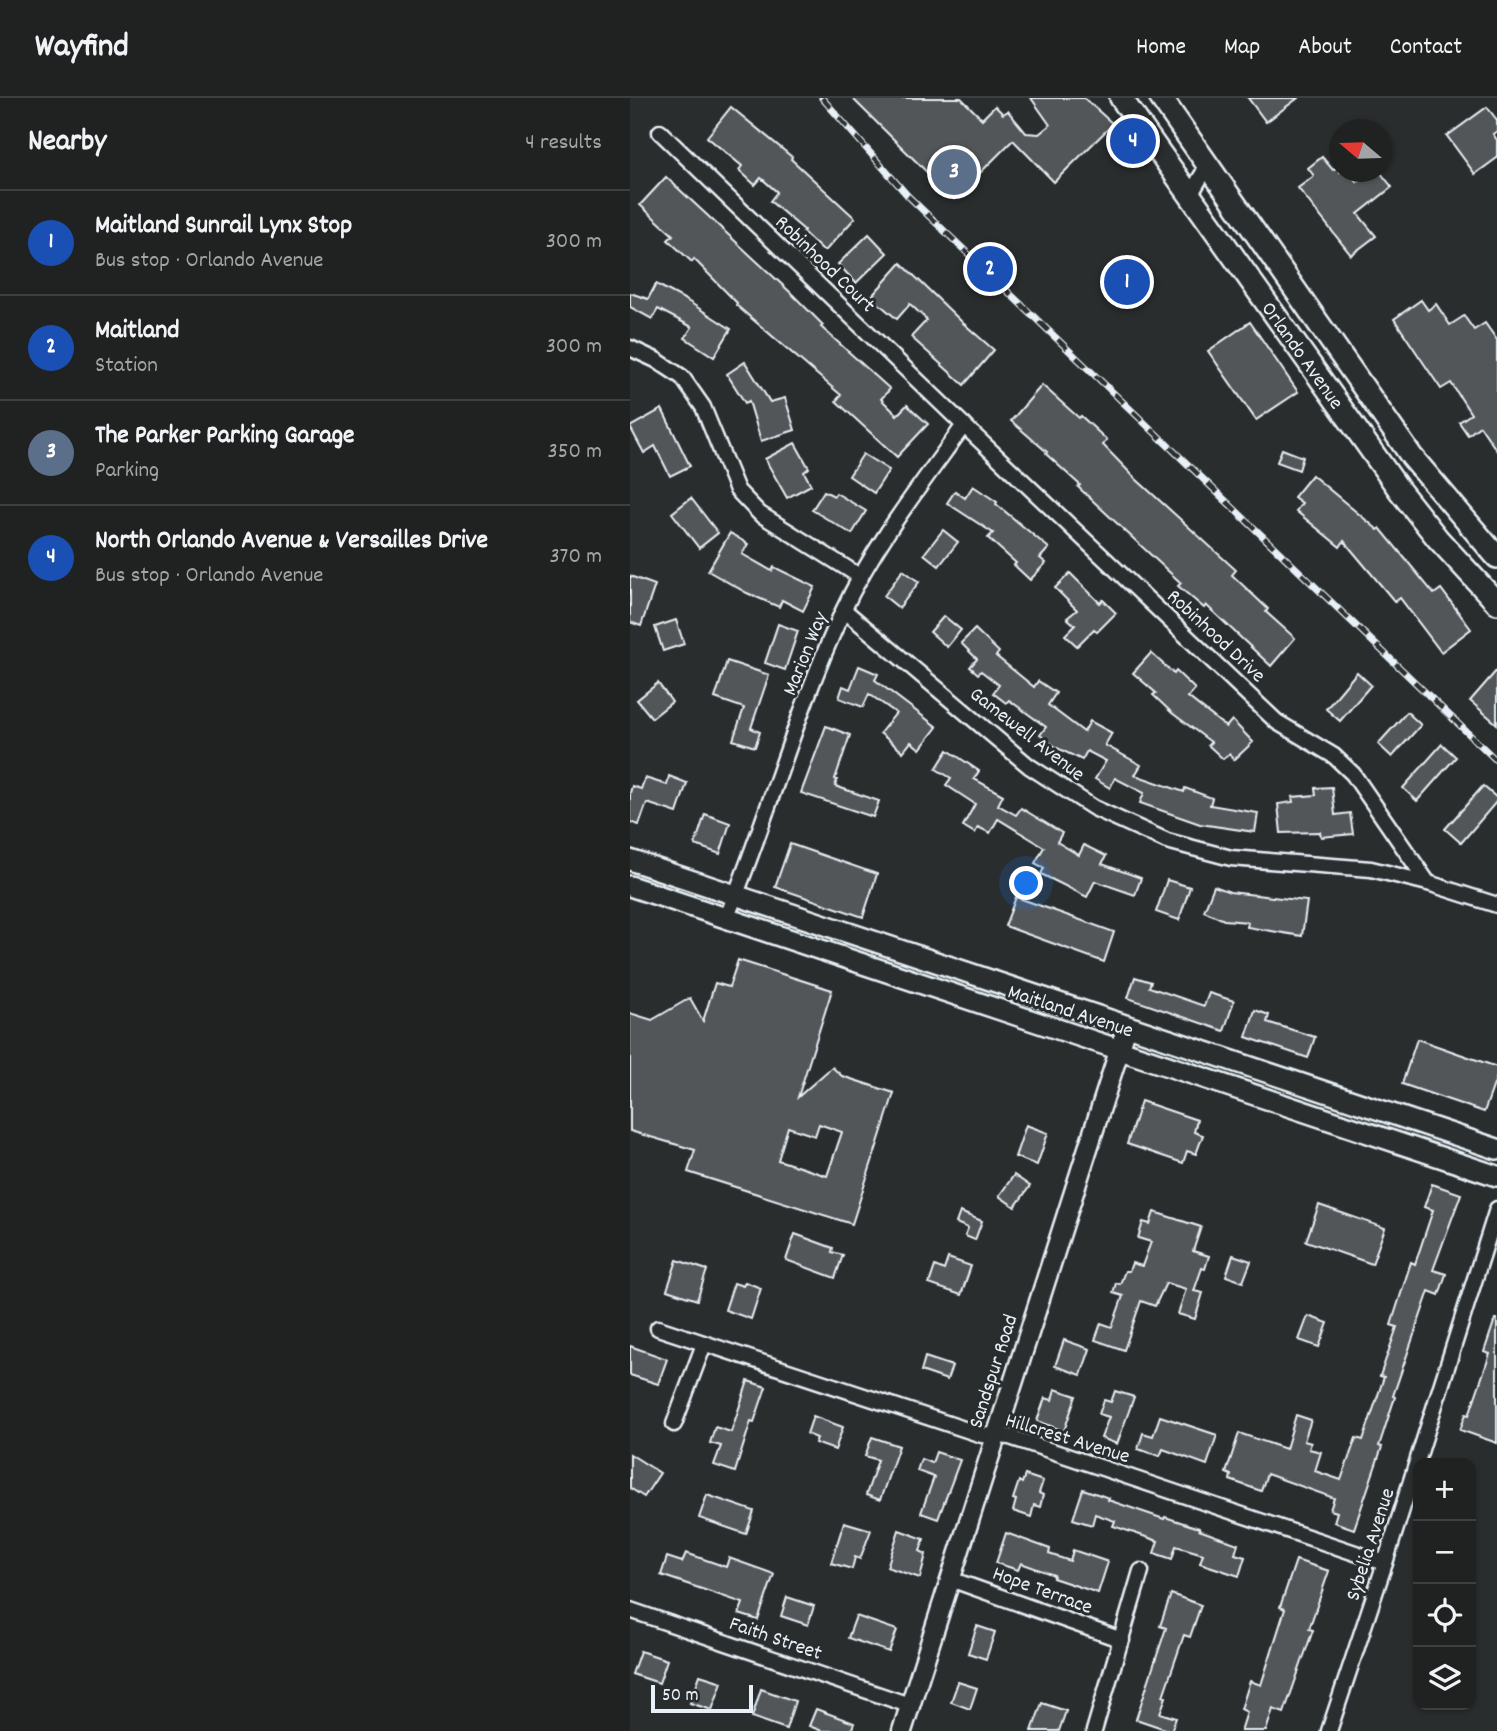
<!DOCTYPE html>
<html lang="en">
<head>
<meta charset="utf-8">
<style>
  :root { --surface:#202222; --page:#2d2f2f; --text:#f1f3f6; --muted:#a2a4a5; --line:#3d3f40; --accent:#db2777 }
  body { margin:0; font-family:Dekko,sans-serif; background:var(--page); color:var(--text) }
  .controls { position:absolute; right:21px; bottom:21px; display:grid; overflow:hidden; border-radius:14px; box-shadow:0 2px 5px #0004 }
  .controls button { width:63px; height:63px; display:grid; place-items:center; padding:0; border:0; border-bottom:2px solid var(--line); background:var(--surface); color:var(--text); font:35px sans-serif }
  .compass { position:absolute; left:699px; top:21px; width:63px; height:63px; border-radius:50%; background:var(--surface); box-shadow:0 2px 5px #0004; rotate:289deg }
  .scale { position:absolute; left:21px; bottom:18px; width:102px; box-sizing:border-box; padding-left:7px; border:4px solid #e8f1f8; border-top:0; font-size:19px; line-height:24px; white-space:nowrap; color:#e8f1f8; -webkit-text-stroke:5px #2a2d2e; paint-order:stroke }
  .you { position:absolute; left:397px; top:786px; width:24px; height:24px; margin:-18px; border:5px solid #fff; border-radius:50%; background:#1a73e8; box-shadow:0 0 0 10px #1a73e833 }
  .badge { display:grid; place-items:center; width:46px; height:46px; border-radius:50%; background:var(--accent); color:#fff; font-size:23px; font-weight:700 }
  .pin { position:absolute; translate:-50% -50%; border:4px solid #fff; box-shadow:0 2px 7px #0006 }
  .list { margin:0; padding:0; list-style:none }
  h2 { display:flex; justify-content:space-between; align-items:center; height:91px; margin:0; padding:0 28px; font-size:30px }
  h2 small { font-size:23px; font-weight:400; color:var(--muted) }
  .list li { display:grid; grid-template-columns:46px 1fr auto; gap:21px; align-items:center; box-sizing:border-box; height:105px; padding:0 28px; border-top:2px solid var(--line) }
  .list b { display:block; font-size:26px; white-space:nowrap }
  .list p { margin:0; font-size:23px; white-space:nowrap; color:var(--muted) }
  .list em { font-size:23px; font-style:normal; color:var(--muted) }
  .icon { flex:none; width:38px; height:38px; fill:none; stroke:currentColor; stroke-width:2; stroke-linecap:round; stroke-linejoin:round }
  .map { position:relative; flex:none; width:867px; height:1633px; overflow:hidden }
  header { display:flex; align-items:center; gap:42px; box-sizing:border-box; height:98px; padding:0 35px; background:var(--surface); border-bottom:2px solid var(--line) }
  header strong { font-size:33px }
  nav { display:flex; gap:38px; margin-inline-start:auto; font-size:24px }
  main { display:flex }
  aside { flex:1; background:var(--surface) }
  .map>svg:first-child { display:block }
  .building { fill:#535759; stroke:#e8f1f8; stroke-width:2; fill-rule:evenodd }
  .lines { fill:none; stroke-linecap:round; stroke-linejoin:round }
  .minor-casing { stroke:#e8f1f8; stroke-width:19 }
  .tertiary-casing { stroke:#e8f1f8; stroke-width:23 }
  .secondary-casing { stroke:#e8f1f8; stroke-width:24 }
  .primary-casing { stroke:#e8f1f8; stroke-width:26 }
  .minor { stroke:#2a2d2e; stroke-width:14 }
  .tertiary { stroke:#2a2d2e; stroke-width:18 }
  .secondary { stroke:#2a2d2e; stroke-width:19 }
  .primary { stroke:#2a2d2e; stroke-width:21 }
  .rail-casing { stroke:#e8f1f8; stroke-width:7 }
  .rail { stroke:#2a2d2e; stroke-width:4.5; stroke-dasharray:13; stroke-linecap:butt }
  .labels { text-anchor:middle; stroke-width:6; stroke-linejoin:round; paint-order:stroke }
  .street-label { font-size:21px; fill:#e8f1f8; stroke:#2a2d2e }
</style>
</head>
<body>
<header>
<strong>Wayfind</strong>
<nav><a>Home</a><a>Map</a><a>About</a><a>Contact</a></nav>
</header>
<main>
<aside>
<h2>Nearby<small>4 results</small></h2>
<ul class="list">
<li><span class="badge" style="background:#1a4fb4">1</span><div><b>Maitland Sunrail Lynx Stop</b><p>Bus stop · Orlando Avenue</p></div><em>300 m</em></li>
<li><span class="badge" style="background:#1a4fb4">2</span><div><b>Maitland</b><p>Station</p></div><em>300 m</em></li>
<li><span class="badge" style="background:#5c6f8a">3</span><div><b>The Parker Parking Garage</b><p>Parking</p></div><em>350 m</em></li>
<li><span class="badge" style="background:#1a4fb4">4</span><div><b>North Orlando Avenue &amp; Versailles Drive</b><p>Bus stop · Orlando Avenue</p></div><em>370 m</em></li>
</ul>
</aside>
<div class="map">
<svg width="867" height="1633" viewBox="0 0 867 1633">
  <rect width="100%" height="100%" fill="#2a2d2e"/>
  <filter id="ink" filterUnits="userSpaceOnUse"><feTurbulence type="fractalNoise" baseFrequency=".0143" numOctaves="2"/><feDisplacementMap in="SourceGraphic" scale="14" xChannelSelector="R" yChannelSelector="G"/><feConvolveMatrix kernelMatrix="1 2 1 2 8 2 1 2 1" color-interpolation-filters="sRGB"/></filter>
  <g filter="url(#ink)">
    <!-- building -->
    <g class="building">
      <polygon points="222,0 331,0 352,21 365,8 373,16 378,13 396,35 409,36 420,27 401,0 454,0 483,26 424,84 383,42 324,101"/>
      <polygon points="618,0 668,0 636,24"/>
      <polygon points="101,9 162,59 161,61 225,120 196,152 192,152 173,134 174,132 140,103 147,94 131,80 125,87 109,72 112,68 77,39"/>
      <polygon points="857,9 867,22 867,33 863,36 867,42 867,60 845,76 817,38"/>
      <polygon points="692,59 703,72 710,67 710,74 719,74 727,84 740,74 750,74 762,89 728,116 746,138 721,157 668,90 684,78 678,70"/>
      <polygon points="36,79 160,194 193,227 191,229 260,291 251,301 267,317 277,307 298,326 267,359 206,303 211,297 106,207 107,205 64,161 62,164 38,142 43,137 10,107"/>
      <polygon points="239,136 257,155 226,185 208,166"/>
      <polygon points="271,165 333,225 364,252 334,287 281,239 297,222 280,206 267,221 241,199"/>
      <polygon points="26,186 56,202 101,231 84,259 55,240 62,229 28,211 22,221 0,209 0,195 18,201"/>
      <polygon points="791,202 798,212 806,206 820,227 834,218 844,232 855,225 867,242 867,353 850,328 838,337 829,324 841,316 821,285 811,291 764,221"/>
      <polygon points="620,224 668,294 626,322 578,253"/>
      <polygon points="115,264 140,304 155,300 165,332 131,343 119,303 115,305 97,276"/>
      <polygon points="412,287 449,320 451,318 477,342 473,347 506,381 606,472 602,477 638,511 636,514 665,540 641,568 576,507 574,510 548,488 551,485 448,389 450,387 416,356 417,354 381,323"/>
      <polygon points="32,311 60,368 40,378 25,348 14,355 0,329"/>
      <polygon points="165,345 179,370 174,374 181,387 157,400 135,361"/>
      <polygon points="652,351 673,359 669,372 647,364"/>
      <polygon points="233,356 259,372 244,395 219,378"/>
      <polygon points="682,377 748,432 750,430 804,496 811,491 841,531 811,554 770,500 765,504 714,443 710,449 666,413 672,405 664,399"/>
      <polygon points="343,388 367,404 366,406 419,450 410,460 416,465 400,482 384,467 386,465 358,440 363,435 317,405 325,393 335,400"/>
      <polygon points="194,393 204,398 206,395 236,413 222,436 182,412"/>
      <polygon points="61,400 88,435 69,450 42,415"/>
      <polygon points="313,432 328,444 309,468 294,456"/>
      <polygon points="100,435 118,446 112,456 142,473 144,469 185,489 173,513 152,502 149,509 117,495 78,473"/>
      <polygon points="273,472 289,484 269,510 254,498"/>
      <polygon points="440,475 470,505 473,502 486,515 467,534 464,531 447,548 435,537 445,527 437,520 447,512 425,490"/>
      <polygon points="0,478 25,487 11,528 0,524"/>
      <polygon points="314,518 331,532 317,549 300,534"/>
      <polygon points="46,522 54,546 33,553 25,529"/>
      <polygon points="148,526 168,533 155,572 135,565"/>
      <polygon points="345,531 369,554 366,558 404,589 408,583 426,595 418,607 454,634 460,623 482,635 475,647 511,667 505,677 554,694 555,690 582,700 580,707 628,715 625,734 570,726 510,705 514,695 485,680 480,690 465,681 476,663 457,653 452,662 427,650 410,637 416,629 379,602 376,605 363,595 369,587 351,573 348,576 340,569 347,561 331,545"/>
      <polygon points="521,555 544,576 546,573 565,591 558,599 596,629 602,622 623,644 604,662 599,656 593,661 578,647 581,644 542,615 523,597 526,595 503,575"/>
      <polygon points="97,563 139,577 121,630 130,634 125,649 103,642 114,610 85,600"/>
      <polygon points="229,568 248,576 245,582 307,629 290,651 281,644 273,654 250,635 266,615 239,596 233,609 209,600 213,588 220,591"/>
      <polygon points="867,572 867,626 840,603"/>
      <polygon points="727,574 741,587 710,623 696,611"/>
      <polygon points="28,585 42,604 22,620 7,602"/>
      <polygon points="777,614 791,627 762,659 748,646"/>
      <polygon points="196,628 220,637 205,681 207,682 205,688 249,703 243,719 171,695"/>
      <polygon points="812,646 826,659 787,703 773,690"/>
      <polygon points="318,652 349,673 344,681 373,697 368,707 386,717 391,710 432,735 427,744 449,757 454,747 476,758 472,766 511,780 505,797 465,783 457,799 411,776 414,770 405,765 414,749 368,721 360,735 348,729 345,735 333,728 345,706 316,687 321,680 306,671"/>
      <polygon points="39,678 57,685 47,715 17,705 9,727 0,724 0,695 2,688 11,691 15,680 37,687"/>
      <polygon points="853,688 867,700 867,703 831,745 815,731"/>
      <polygon points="702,689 705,717 720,715 723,736 691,739 690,734 651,735 648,706 663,704 662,699 686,697 685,690"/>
      <polygon points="75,716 100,725 90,756 65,747"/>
      <polygon points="160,746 247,776 233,819 145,789"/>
      <polygon points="537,782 560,789 549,822 526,814"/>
      <polygon points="584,788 600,794 677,803 672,838 617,829 618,824 594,822 574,813"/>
      <polygon points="386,799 484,834 474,864 375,828"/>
      <path d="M108,862L202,892L168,999L202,969L212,978L264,995L222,1126L58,1074L65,1052L0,1033V915L22,922L60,900L73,923L85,885L99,889ZM189,1026L212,1034L197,1078L148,1062L158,1029L185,1038Z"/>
      <polygon points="505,879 521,884 519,889 574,908 579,895 604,903 594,933 498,900"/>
      <polygon points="625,912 639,917 637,924 685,939 678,960 616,939"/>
      <polygon points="787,941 867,969 867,978 854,1014 772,986"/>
      <polygon points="511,1003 567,1022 564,1034 573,1037 566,1056 557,1053 553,1065 497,1046"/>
      <polygon points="396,1027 418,1035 407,1067 385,1059"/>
      <polygon points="384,1077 400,1088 385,1109 369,1098"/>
      <polygon points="802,1086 831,1096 803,1172 816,1176 809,1197 799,1193 763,1298 765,1299 749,1348 752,1349 724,1431 704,1424 707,1414 700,1412 704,1400 637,1376 631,1393 600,1382 601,1377 596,1375 609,1335 656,1351 666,1317 681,1322 674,1343 681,1345 679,1351 691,1354 685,1373 711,1382 726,1340 733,1342 754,1279 750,1278 767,1229 761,1227 781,1164 785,1166 803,1112 794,1109"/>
      <polygon points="689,1107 755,1130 742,1166 676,1143"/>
      <polygon points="330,1114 352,1123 345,1142 335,1138 338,1130 326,1125"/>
      <polygon points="524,1114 571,1129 563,1153 579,1158 575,1171 572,1170 564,1193 573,1195 565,1221 548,1216 556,1191 536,1185 525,1208 511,1203 494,1252 465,1242 471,1225 482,1229 493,1198 483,1195 486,1185 490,1186 495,1173 499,1173 502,1165 512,1168 521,1144 508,1140 513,1124 520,1126"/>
      <polygon points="165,1136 203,1150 202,1154 213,1157 205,1180 156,1162"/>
      <polygon points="603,1157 621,1163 613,1184 596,1178"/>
      <polygon points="318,1160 341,1168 331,1197 299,1186 305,1168 314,1172"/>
      <polygon points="47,1162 77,1172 67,1202 37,1192"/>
      <polygon points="115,1184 131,1190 121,1221 95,1212 104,1185 113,1188"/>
      <polygon points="678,1218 698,1225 689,1249 669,1242"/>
      <polygon points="865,1221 867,1221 867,1345 830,1332 836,1316 839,1317 860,1256 854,1254"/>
      <polygon points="434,1242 460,1251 451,1277 425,1268"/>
      <polygon points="0,1248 37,1261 28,1286 0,1277"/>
      <polygon points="295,1259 322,1268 317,1282 291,1273"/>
      <polygon points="118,1283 136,1289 124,1324 121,1323 105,1374 84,1367 91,1348 80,1345 85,1329 101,1334"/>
      <polygon points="425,1291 446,1298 434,1333 407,1323 415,1300 422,1302"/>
      <polygon points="485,1293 504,1299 487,1346 471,1340 479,1319 469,1316 474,1302 481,1304"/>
      <polygon points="183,1318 213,1329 205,1352 185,1345 187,1340 177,1336"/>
      <polygon points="530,1318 587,1337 577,1367 533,1351 530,1358 508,1351 513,1335 523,1338"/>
      <polygon points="242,1339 269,1348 250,1402 236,1397 248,1362 235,1358"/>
      <polygon points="306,1354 330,1362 308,1421 291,1415 304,1379 287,1373 291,1361 302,1365"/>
      <polygon points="0,1356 30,1375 14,1399 0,1390"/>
      <polygon points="395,1377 413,1383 409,1395 413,1397 410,1409 404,1407 401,1419 383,1413 386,1402 383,1401 389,1383 392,1385"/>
      <polygon points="453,1391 479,1400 478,1402 534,1421 535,1419 569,1430 569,1432 608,1446 605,1456 615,1459 609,1478 570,1465 573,1456 546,1448 542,1461 524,1455 528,1443 483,1428 485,1423 465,1416 462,1427 443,1421"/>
      <polygon points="77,1397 124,1413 116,1436 69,1420"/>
      <polygon points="214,1424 241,1432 230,1461 225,1459 222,1471 201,1465"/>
      <polygon points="269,1432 294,1441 290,1453 296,1456 290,1480 257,1469"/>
      <polygon points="376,1435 420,1451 419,1456 440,1463 443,1452 478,1464 468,1495 423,1480 424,1477 391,1465 388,1472 366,1465"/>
      <polygon points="56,1455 96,1469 99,1460 144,1476 128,1522 109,1516 113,1505 31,1477 37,1459 52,1464"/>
      <polygon points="666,1462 699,1473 679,1531 683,1532 654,1615 643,1611 636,1633 611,1633 617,1614 611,1611 620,1583 631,1587 655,1511 650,1509"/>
      <polygon points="541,1496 571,1507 560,1539 554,1537 533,1598 536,1599 530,1615 546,1620 541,1633 506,1621 536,1530 530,1528"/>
      <polygon points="157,1499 184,1508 178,1527 151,1518"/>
      <polygon points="226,1518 267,1532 259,1554 218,1540"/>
      <polygon points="347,1528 365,1534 356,1561 338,1555"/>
      <polygon points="10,1553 37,1562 29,1585 2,1576"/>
      <polygon points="70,1577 92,1584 82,1612 60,1605"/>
      <polygon points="328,1584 347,1590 340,1611 321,1604"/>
      <polygon points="131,1591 165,1603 156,1631 122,1619"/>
      <polygon points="412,1605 436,1613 429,1633 402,1633"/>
      <polygon points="186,1611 224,1625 221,1633 192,1633 179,1628"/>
    </g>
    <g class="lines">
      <!-- minor casing -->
      <g class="minor-casing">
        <g id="minor">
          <polyline points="30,34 342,335 647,624 704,658 723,676 798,785"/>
          <polyline points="560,97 578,67"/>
          <polyline points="0,250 26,262 52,279 73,309 107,392 130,416 231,479"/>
          <polyline points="214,512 399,668 464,710 537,743 601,760 741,771 798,785 867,807"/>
          <path d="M96,821C138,720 166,613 213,513C244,446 291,387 334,327"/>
          <polyline points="28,1230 352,1337 380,1339 755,1465"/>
          <polyline points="44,1326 74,1246"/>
          <polyline points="320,1481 492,1542"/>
          <polyline points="0,1512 279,1607"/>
          <polyline points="464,1633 511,1473"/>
          <polyline points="699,1633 755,1465 867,1111"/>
        </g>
      </g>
      <!-- tertiary casing -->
      <g class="tertiary-casing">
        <polyline id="tertiary" points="272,1633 497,928"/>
      </g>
      <!-- secondary casing -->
      <g class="secondary-casing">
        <g id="secondary">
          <polyline points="0,762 867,1051"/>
          <polyline points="0,788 867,1078"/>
        </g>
      </g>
      <!-- primary casing -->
      <g class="primary-casing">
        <g id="primary">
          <path id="s1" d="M491,0L770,393L808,441L867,505"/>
          <polyline points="531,0 782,359 867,459"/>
        </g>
      </g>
      <!-- minor -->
      <use href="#minor" class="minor"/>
      <!-- tertiary -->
      <use href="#tertiary" class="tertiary"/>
      <!-- secondary -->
      <use href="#secondary" class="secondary"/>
      <!-- primary -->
      <use href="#primary" class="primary"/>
      <!-- rail casing -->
      <g class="rail-casing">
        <polyline id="rail" points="192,0 278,98 867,663"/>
      </g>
      <!-- rail -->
      <use href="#rail" class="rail"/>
    </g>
  </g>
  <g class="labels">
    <!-- street labels -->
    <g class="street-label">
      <text transform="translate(196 165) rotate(44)" y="7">Robinhood Court</text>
      <text dy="7" stroke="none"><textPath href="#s1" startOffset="315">Orlando Avenue</textPath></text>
      <text transform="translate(587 537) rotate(43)" y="7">Robinhood Drive</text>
      <text transform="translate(174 555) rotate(-68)" y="7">Marion Way</text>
      <text transform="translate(398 635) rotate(38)" y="7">Gamewell Avenue</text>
      <text transform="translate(441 912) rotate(18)" y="7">Maitland Avenue</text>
      <text transform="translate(362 1273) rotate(-72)" y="7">Sandspur Road</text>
      <text transform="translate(438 1339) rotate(17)" y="7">Hillcrest Avenue</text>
      <text transform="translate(739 1446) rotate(-72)" y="7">Sybelia Avenue</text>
      <text transform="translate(413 1491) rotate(20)" y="7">Hope Terrace</text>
      <text transform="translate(146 1539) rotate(19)" y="7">Faith Street</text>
    </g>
  </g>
</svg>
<div class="controls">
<button>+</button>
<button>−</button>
<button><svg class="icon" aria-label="locate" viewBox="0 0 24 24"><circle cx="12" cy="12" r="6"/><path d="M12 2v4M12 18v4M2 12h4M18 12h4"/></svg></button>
<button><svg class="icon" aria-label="layers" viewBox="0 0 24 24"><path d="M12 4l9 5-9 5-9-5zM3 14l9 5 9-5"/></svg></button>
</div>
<svg class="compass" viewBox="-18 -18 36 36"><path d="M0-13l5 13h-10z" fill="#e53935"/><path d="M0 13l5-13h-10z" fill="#a2a4a5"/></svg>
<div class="scale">50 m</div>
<div class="you"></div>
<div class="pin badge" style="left:497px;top:184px;background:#1a4fb4">1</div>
<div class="pin badge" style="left:360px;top:171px;background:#1a4fb4">2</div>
<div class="pin badge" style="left:324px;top:74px;background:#5c6f8a">3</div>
<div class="pin badge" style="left:503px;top:43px;background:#1a4fb4">4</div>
</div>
</main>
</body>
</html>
